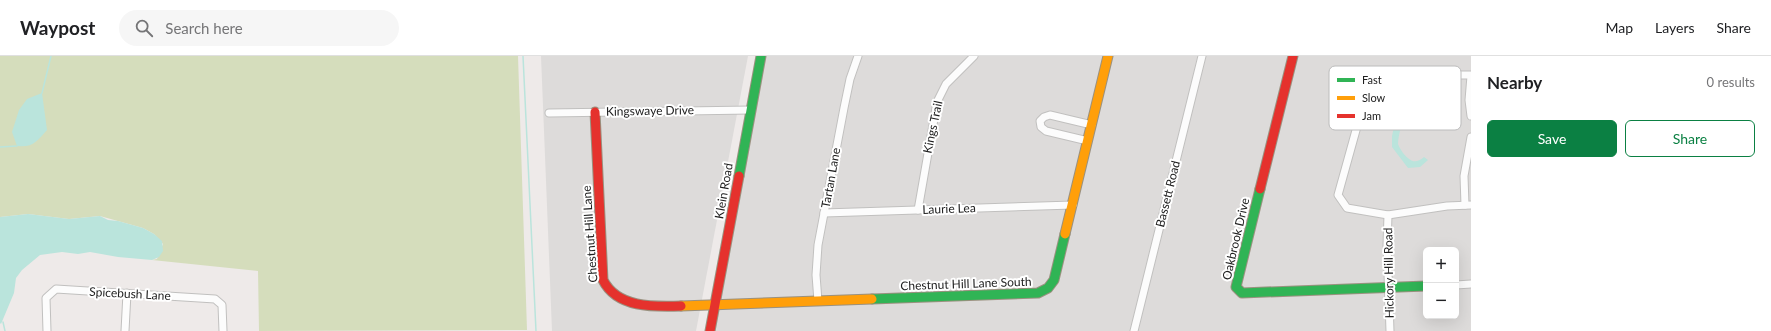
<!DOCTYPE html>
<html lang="en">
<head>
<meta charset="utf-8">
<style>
  :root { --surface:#fff; --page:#f6f6f6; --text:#202124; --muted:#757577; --line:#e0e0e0; --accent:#0b8043 }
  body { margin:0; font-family:Lato,sans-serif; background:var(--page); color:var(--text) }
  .controls { position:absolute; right:12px; bottom:12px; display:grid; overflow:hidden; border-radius:6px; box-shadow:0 4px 16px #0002 }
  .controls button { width:36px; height:36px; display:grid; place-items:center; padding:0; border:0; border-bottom:1px solid var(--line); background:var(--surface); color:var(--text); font:20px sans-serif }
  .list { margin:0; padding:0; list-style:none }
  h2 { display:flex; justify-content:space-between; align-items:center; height:52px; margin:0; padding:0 16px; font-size:17px }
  h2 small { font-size:13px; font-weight:400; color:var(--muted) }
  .actions { display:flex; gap:8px; padding:12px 16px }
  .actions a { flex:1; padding:9px 0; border:1px solid var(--accent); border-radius:6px; text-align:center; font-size:14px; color:var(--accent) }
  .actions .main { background:var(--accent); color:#fff }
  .icon { flex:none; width:22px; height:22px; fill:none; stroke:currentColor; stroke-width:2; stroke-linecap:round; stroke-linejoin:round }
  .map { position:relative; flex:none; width:1471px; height:275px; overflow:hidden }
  header { display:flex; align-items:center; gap:24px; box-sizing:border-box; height:56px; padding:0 20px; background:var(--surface); border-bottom:1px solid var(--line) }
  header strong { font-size:19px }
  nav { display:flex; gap:22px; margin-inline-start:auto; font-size:14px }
  .search { width:280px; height:36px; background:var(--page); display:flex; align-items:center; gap:10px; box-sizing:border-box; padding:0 14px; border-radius:22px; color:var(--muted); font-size:15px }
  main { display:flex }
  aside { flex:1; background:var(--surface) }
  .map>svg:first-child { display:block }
  .residential { fill:#dddbda; fill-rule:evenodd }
  .forest { fill:#d5ddbc }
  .water { fill:#bae4dc }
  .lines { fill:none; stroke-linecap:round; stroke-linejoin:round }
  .stream { stroke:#bae4dc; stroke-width:1.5 }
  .street-casing { stroke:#c1c0bf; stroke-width:9 }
  .fast-casing { stroke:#9a917f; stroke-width:11 }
  .slow-casing { stroke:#9a917f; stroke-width:11 }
  .jam-casing { stroke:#9a917f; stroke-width:11 }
  .street { stroke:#fcfcfc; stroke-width:7 }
  .fast { stroke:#30b455; stroke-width:9 }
  .slow { stroke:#ff9f0a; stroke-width:9 }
  .jam { stroke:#e5322d; stroke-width:9 }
  .labels { text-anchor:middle; stroke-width:4; stroke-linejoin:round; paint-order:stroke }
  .street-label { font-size:12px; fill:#202020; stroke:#fff }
  .key { fill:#fff; stroke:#bcbcbc; stroke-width:1 }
  .key-label { font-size:11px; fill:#202020 }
</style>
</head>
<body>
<header>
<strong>Waypost</strong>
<div class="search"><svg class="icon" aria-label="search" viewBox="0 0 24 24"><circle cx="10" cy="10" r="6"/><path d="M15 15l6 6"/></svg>Search here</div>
<nav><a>Map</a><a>Layers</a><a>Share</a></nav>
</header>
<main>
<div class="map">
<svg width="1471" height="275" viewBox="0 0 1471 275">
  <rect width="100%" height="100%" fill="#eeeae9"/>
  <!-- residential -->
  <g class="residential">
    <polygon points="541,0 748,0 696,275 552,275"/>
    <path d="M761,0H1471V275H710ZM1426,194H1456V260H1426Z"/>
  </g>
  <!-- forest -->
  <polygon class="forest" points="0,0 518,0 527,274 259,275 258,215 152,204 157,203 163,188 154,178 143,172 100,160 69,163 28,158 0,161"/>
  <!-- water -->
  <g class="water">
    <path d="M42,37L47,74C37,85 33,92 17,90L12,76L19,54L27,43Z"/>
    <path d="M1413,60L1423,61L1427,67L1426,74L1421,72L1420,67C1414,62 1409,65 1402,68C1400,74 1398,82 1398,88C1399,91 1401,94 1403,97C1410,105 1415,109 1424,101L1428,104L1420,111L1408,112L1392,91V80L1394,71L1400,64Z"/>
    <polygon points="28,158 69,163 100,160 108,164 118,165 143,172 154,178 162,185 163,195 159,201 152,204 118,201 90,196 78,198 62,196 40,199 22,214 16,222 14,237 1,268 0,267 0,161"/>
  </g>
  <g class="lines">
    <!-- stream -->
    <g class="stream">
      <polyline points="523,0 536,275"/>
      <polyline points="42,37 51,0"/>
      <polyline points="0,91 17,90"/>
      <polyline points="3,266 5,275"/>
    </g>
    <!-- street casing -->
    <g class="street-casing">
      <g id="street">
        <polyline points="1471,19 1409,19 1362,24 1363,49 1338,139 1347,152 1388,159 1447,150 1471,149"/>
        <polyline points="1471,20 1469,44 1471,60"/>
        <polyline points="549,57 751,54"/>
        <polyline points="1088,85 1046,75 1041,71 1040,65 1044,61 1050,59 1092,69"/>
        <polyline points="1465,149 1464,120 1471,81"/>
        <polyline points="918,154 937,46 946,28 974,0"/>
        <polyline points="824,157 1073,149"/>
        <polyline points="1388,159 1387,189 1390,275"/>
        <polyline points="1456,229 1471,228"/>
        <polyline points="818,245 816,219 818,189 844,52 850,23 858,0"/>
        <polyline points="47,275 46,242 56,233 215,243 222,249 223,275"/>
        <polyline points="125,275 127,237"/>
        <polyline points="1134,275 1202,0"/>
      </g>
    </g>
    <!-- fast casing -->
    <g class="fast-casing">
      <g id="fast">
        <polyline points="739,120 761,0"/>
        <polyline points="1260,133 1236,231 1242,237 1426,230"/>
        <polyline points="872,243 1038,237 1048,232 1054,224 1065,178"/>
      </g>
    </g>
    <!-- slow casing -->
    <g class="slow-casing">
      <g id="slow">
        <polyline points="1065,178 1108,0"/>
        <polyline points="681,250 872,243"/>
      </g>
    </g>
    <!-- jam casing -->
    <g class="jam-casing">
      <g id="jam">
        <path d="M595,56L603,224C617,252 653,251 681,250"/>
        <polyline points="1260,133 1293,0"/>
        <polyline points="710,275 739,120"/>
      </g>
    </g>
    <!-- street -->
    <use href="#street" class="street"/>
    <!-- fast -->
    <use href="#fast" class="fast"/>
    <!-- slow -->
    <use href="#slow" class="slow"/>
    <!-- jam -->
    <use href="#jam" class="jam"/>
  </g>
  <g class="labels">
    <!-- street labels -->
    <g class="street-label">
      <text transform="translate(650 55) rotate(-1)" y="4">Kingswaye Drive</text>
      <text transform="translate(933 71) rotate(-78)" y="4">Kings Trail</text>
      <text transform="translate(831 122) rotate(-80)" y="4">Tartan Lane</text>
      <text transform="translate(724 135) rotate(-80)" y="4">Klein Road</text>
      <text transform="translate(1168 138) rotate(-76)" y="4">Bassett Road</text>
      <text transform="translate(949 153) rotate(-2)" y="4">Laurie Lea</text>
      <text transform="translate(590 178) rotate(-94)" y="4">Chestnut Hill Lane</text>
      <text transform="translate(1236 183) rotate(-77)" y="4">Oakbrook Drive</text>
      <text transform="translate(1389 217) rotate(-91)" y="4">Hickory Hill Road</text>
      <text transform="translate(966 228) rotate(-2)" y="4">Chestnut Hill Lane South</text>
      <text transform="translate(130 238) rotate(3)" y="4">Spicebush Lane</text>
    </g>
  </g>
  <!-- legend -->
  <rect x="1329" y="10" width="132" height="64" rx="6" class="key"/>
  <rect x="1337" y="22" width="18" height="4" fill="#30b455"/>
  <rect x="1337" y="40" width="18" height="4" fill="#ff9f0a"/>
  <rect x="1337" y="58" width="18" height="4" fill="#e5322d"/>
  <g class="key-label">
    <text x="1362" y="28">Fast</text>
    <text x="1362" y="46">Slow</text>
    <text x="1362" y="64">Jam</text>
  </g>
</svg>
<div class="controls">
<button>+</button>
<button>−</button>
</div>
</div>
<aside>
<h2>Nearby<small>0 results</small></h2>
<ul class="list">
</ul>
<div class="actions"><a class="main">Save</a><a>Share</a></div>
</aside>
</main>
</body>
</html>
